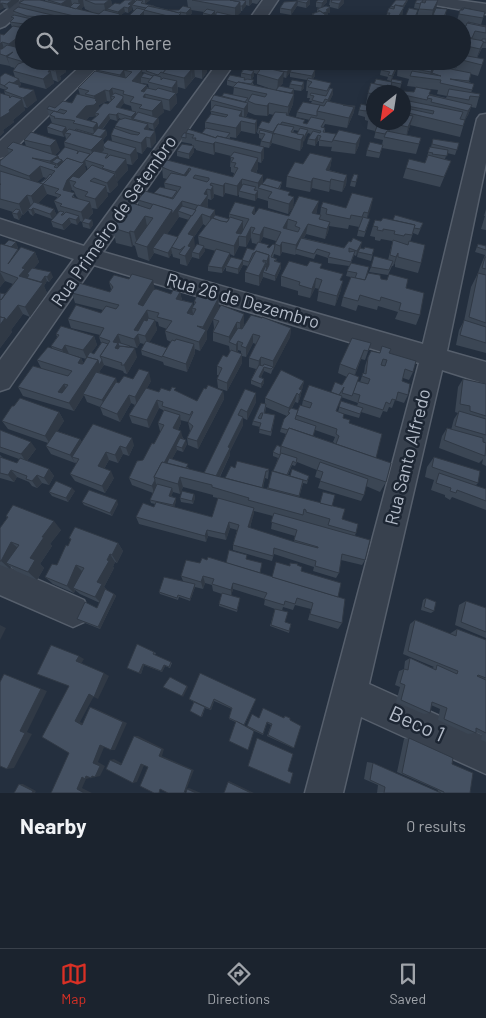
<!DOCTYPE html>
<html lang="en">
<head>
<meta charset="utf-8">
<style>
  :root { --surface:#1b232e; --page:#242b36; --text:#f1f3f6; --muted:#a0a4aa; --line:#39404a; --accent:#d93025 }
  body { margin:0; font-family:Barlow,sans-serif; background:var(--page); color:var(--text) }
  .compass { position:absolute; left:366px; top:85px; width:45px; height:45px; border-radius:50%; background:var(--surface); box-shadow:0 2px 12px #0003; rotate:210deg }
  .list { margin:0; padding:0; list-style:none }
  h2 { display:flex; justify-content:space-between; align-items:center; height:65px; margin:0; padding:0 20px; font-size:21px }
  h2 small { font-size:16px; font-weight:400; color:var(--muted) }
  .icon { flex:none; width:28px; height:28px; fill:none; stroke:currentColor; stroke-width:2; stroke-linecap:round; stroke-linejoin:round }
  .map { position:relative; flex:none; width:486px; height:793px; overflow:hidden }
  .search { position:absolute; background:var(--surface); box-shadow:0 2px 12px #0003; left:15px; right:15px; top:15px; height:55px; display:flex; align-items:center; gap:12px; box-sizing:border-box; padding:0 18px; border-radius:28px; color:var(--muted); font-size:19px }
  .sheet { height:155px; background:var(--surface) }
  nav { display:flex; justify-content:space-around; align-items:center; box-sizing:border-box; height:70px; border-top:1px solid var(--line); background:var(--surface); font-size:14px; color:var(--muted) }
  nav a { display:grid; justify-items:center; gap:2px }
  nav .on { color:var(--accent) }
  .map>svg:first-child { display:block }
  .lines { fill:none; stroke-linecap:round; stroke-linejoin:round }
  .minor-casing { stroke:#565f6c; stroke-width:3 }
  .minor { fill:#38414e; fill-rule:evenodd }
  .wall { fill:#3b4654; fill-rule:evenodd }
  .shaded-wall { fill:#303945 }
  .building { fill:#455162; stroke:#303945; fill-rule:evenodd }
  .labels { text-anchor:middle; stroke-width:5; stroke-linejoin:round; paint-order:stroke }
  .street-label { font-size:18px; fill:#b4bcc9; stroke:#1d2633 }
  .near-street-label { font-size:21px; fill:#b4bcc9; stroke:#1d2633 }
</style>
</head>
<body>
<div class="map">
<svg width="486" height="793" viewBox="0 0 486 793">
  <rect width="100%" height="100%" fill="#242f3e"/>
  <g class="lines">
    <!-- minor casing -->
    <g class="minor-casing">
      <g id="minor">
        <polygon points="20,0 36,0 5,26 0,28 0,15"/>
        <polygon points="263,0 278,0 262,24 246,24"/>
        <polygon points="422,0 457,0 486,4 486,14 429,4 424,3"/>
        <polygon points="86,61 97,61 100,65 7,156 0,158 0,141"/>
        <polygon points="219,61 236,61 103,252 423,344 477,119 480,115 486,114 486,163 447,351 486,362 486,384 442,370 369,684 486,737 486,774 361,717 343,793 305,793 419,363 94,265 9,388 0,391 0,360 74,259 0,234 0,219 84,246"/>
        <polygon points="0,563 84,600 89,611 84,622 73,627 0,595"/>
      </g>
    </g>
    <!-- minor -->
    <use href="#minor" class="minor"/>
  </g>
  <!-- wall -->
  <g class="wall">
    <polygon points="0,0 19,0 19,1 9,9 4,8 0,10"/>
    <path d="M45,0H111L112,5L120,4L125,0H150L145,4L169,10H179L188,7L187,0H260L257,4L252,3L249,6L246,5L242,11H241V12L234,18V21L232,24H196H200V22L204,18H203V13L204,12L191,10L192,13L187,18L181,17V24H160L154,22V24H24V48L21,47L20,48L63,63L66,72L60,76L61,79L58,82L53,80L54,83L46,89L20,82L21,85L19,86L20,87L37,100L27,108L24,107L25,110L13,120L14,122L3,130L4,132L0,136L5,94L4,91L6,90L0,88V77H15L13,71L15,68L11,67L10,66L0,64V34L4,35L12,27L10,22L12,20L11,17L14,15L13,11L20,8L19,3L45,1ZM84,6L85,9L94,13L82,10V8ZM132,6L133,10H134L128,17L121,15L125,12L128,13L132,10Z"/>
    <polygon points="298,0 310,0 310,4 306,8 297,6"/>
    <polygon points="330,0 344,3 338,9 330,7 330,13 328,13 328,17 327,17 326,21 318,24 312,19 312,14 317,13 317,9 320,8 316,7 316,2 327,2 322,7 330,7 330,5 329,5"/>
    <polygon points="396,0 408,0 403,9 402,17 398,24 385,24 387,13 391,6"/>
    <polygon points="423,0 423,3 425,3 438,0 436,8 446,14 442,23 432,21 434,13 431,20 416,19 419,9 414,8 415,3"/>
    <polygon points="297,1 297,6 291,15 280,13 280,8"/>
    <polygon points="418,10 414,24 406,24 407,23 404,22 405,17"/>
    <path d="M460,10H471L483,18L481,25L486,26V48H482L477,58L482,65L478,76L471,74L469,82L474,84L471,93L479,97L476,108L471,107L468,115L465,120L460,137L410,125L407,135L421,138L416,154L382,148L379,158L366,156L367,150L382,145L383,140L374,138L378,122H404L403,92H414L416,87L407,86L409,79L397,76L398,65H397L396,70L391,81L387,80L388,77L380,75L381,70L396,64L397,61H462V24H456ZM421,88L438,90L437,94L447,96L446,98L429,94Z"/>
    <polygon points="286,21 309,24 276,24 276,22"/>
    <path d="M108,61H162L160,66L168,68L167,67H166L165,61H207V72L202,79L195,77L185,89L178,87V92L176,94L177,103L170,111L163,109L164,112L158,117L159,123L154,130L149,128V130L155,131L156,142L151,148L147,147L142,154L137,152L138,158L132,165L127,164L128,170L117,182L118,185L110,193L107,192L108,196L97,209L92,208L93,213L88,219L92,220L93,225L90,229L83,227L82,222L80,221L77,225L71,223L64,230L53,227L51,221L59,212L58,211L54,201L57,198V197L47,194L38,203L54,209L56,214L52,219L35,213L33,216L30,214L28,210L23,215L22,214V215L19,220L14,218L12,213L13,212L0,208V161L9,153L7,148L26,146L24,140L31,132L60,150L55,155L57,156L65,148L64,142L66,139L65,135L64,137L48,133L47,127L52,123L47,109L55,108L72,103L80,95L78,88L97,71L96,70L108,63ZM142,72L146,73V74L142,75ZM141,83H142L148,84L149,88ZM107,101L111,102L108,104L99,108V105ZM124,103L125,104L131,106L132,111L120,108ZM96,116V117L91,121L86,120L89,117ZM119,118L121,119L115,126V128L111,135L112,141L104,144L103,140L107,135L106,130L103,129L110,119L117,121ZM86,165L88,170L86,171L85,166ZM43,177L46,178L40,183L37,182ZM72,189V190L74,191L76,196L79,199L76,198L69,192Z"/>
    <path d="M241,61H274V67L272,70H276L294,66L315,76L313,79L330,88L333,89V94L329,102L354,112L347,128L325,124L323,128H325V132L336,134L359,145L355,154L331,151L332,146V147L319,146V141H318L315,146L307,144L308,139L311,134L308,133L303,142V146L300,151L272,143L269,148L260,146L261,141L262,139L259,138V134L257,133L258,128L269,123L274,115L269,114L267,116L255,115L248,112L246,117L257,120V131L255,134L241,131L236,138L230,137V139L264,147V158L261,163L258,162V168L256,173L263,183L282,182L280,189L290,196L294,197L293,207L288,214L268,208V201L258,198V197L255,201L239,197V194L237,196L225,193L223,197L214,194V197L211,200L208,199V205L207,208L215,210V215L229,219V214L255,207V214L289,216L317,211L316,214L320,215L321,207L346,208L373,198L367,218L370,219L364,237L357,236L359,227L349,225L348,229L329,226L328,232L325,239L306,234L304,238L344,248L361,247V248L364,249H374L371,261L357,257L358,251L356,256L354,255L351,263L368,272L365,280L381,279L406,288L420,315L416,325L395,319L398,312L378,306L377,310L358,305L356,311L341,306L343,297L351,277L346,276L349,266L328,263V258L316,254L314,259L296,254L295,255L282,252L280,256L274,254L273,258L277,259L276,261L281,263V268L275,281L263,277L259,286L245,282V272L248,266L243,265L238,274L226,271V267L222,273L208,271V266L216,251L204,248L205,251L199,259L192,257V252L199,244L198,236L206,226L203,224L194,237L192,252V257L187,266L180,264V259L173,257L172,253L169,258L154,253L149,261L138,257L135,246L133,245L132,247L116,243L113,228L139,206L138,200L165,188L164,183L167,179L163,178L162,167L167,160L233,177L234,173L231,172V167H230L231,156L215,152L214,155L196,150V149L194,148V152L189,159L177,156V151L192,146V144L182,142L181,137L186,133H202L205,129V122L211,115V100L222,96L233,95L234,87L227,85V80L241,77V73L243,71H242V63H241ZM290,72V77L307,80L306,91H308L307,98H310L309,101H312L311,103L297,112L296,117L310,120L307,124L288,116L293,104L294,90L301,91L304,88L292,80L290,84L289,88L280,86L283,83V77L286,78ZM254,73L257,74V84L274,90L254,85L251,80L254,76ZM294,130L299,131L297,134L293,133ZM179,217L189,220L178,237L167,234ZM251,237L252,243L257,244L254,250L242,260L230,258V254L234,256L239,246L246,247ZM263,237L276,241L275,245L269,248L260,243Z"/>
    <polygon points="295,61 312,61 309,65"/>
    <polygon points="317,61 335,61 335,64 332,69 316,66"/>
    <polygon points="402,81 400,89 393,88 392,92 374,92 374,122 378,122 375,131 367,129 368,121 365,120 365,117 358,115 359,110 369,106 370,104 366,104 368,93 374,84"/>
    <polygon points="433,139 459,143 455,155 447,153 445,159 451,161 440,187 403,178 406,168 425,163 430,147 431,147"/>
    <polygon points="332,158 330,168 329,170 347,175 346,185 342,192 330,189 329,192 312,188 310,192 286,187 287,176 303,164"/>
    <polygon points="358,175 355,187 350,186 351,181"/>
    <polygon points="486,209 486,230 481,229 485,216 484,216"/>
    <polygon points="393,220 423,223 418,235 413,233 410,242 421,263 418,273 395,267 395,263 393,266 392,266 388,275 369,272 371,267 388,260 392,244 392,241 381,239 380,241 375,240 375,237 370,236 373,226 381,221"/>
    <polygon points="0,244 3,245 18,247 17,249 18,250 35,252 39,262 34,268 53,277 49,282 47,281 44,286 47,293 30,317 23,314 11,330 12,332 0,348 5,294 13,284 5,281 0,287"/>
    <polygon points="478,244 486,246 486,353 456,345 459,330 464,321 471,287 478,273 480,267 485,255 475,252"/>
    <polygon points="307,266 321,269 341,280 341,290 335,306 317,301 319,289 315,288 310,298 298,295 298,291 281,286 281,276"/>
    <path d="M109,282L155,289L171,294L180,292L182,300L193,303V306L194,305V302L218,299L219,308L244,314V324L242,329L291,328L290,337L272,371L271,374L264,371L261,377L264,379V383L261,388L251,384V380L256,369L249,367V358L256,344L253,343L246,357L242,356V363L227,391L218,388L217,379L219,375H217V366L227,357L230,352L229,346L213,341V332L214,328L213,319L207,331V339L200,351L195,349V353L187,372L164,365L163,362L142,355L141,350L144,344L140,343L137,348L130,346L137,357L127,374L124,373L123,371L104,365L99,372L119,383L133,379L151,381L147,388L159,392L170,391H176L197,401L223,391L224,399L198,449L188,445L187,438L190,431L188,422L180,420L181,423L178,430L187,444L183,452L177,450L172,459L189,468L188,469L204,473L245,389L256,402L247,420L243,418V425L230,451V455L220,477L225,478L235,468L269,469L268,479L265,478L263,488L267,489L278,458L273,456V452L281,447L286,434L280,432L281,428L287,416L266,407L265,413L275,415L271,436L259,433L260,427L252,425L253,421L265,404V398L304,381L300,398L298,403L295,402L292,408L298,410L302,405L303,400L331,392L342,385L347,377L338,373L340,364L371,343L365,360L361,359L355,375L357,381L360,382L363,373H364L365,366L368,357L380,353H389L413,372L409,380L403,378L402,381L408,395L404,403L395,400L392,408L389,407L387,412L383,411L380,418L361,412L359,418L338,412L341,401L357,406L358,403L341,397L336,412L343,418L349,423L376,458L386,482L380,492L366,486L364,495L361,501L318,488L321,479L315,477L317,470L297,462L295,466L292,465L288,475L309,476L307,484L303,483L299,498L332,506L342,519L356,533L355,535L365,560L362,565L341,560L339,573L336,578L313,571L314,567L274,554L272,561L233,550V545L237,530L230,528L226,540L208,536L206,542L139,524L136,517L154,507L155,504L151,503L150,500L153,493L132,485L129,478L143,460L154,444L161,432L160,431L158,423L163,412V410L159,408L149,428L132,423L129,415L135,405L131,403L120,422L103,415L100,407L87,402L84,395L74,411L23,396L18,387L41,368L37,360L52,348L51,346L57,337L56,334L94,336L97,345L91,353L94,354L101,343L99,337L100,335L71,328L68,319L101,313L103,310L75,303L72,293L110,292L111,289ZM155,321L158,322L159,326L167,329L165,331L167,340L171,342L167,348L149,342L157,330ZM238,350L241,351V354L237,353ZM69,354L86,359L85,361L84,364L81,358ZM315,430L335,437L333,442L336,444L313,436ZM183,487L213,495V497L218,498L212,517L174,507L176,501V498L171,496L173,492L180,494ZM254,511L273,516L271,529L295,536L294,542L250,528Z"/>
    <polygon points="463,379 486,384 486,466 482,464 483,459 479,463 439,448 442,436 447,428 451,430 454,419 458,413 455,412 458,387"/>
    <polygon points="59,412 64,421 57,431 80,439 82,442 134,445 129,456 123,454 118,463 109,460 104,469 114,478 105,493 75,481 70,474 76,464 75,462 75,463 51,454 46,446 48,443 8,429 2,421"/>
    <polygon points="0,430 36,449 27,461 49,469 54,476 49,485 42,483 37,488 32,486 29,482 17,477 14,482 0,478 0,455 3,458 17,463 19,459 0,452"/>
    <polygon points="434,457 478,483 475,486 486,489 486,510 452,497 450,500 445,497 445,495 431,490 434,480 425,477 427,467"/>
    <polygon points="75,491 68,502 52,496 49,492"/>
    <polygon points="194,494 195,498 193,504 181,502 180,498"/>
    <polygon points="82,502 118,504 112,516 84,505"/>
    <polygon points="6,516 61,530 50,544 52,546 40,564 44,568 37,580 16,571 11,567 10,569 0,565 0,528 7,518"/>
    <polygon points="69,538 118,543 123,551 117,563 115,562 113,567 114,568 104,587 107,590 114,594 116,596 100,629 80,621 77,619 97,608 100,603 80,594 75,590 74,593 53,584 45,577 57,565 71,540"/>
    <polygon points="246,559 260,573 272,577 290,566 297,565 301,571 338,597 342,623 338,629 308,620 311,609 295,605 293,610 283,607 282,611 285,622 291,624 289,633 270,626 275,609 264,605 265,599 233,589 231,596 240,598 237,612 219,606 219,604 222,594 213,591 212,585 205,583 203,589 195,587 190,601 179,597 178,600 160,594 159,592 183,581 181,576 200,563 207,560 226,563"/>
    <polygon points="426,598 434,611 431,613 421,610 423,600"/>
    <polygon points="466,601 486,608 486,638 455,625 459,605"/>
    <polygon points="415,620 451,634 451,633 457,629 486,640 486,742 481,740 482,735 476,732 476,733 468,734 438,720 440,709 431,705 430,713 424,714 396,702 400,687 395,685 399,671 404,669 405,661 410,658 432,668 434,667 403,654 410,624"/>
    <polygon points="154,652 156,653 155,655 172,663 170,668 165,666 162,672 144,665 141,674 127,668"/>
    <polygon points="189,699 256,699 244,726 247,727 259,718 283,718 285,716 290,720 294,748 293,748 267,736 271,725 267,723 263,735 229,719 229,718 232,709 214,701 211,710 205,708 202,717 190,711 194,702"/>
    <polygon points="409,738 452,764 470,793 377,793 378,785 364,779 367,762 373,763 437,792 438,790 397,772 404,739"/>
  </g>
  <!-- shaded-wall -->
  <g class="shaded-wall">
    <polygon points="12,0 19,0 19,1 9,9 7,4"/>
    <polygon points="67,0 71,0 73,8 69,11 61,4"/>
    <polygon points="78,0 83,0 84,6 82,8 82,10 73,12 79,6"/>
    <polygon points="109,0 111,0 113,9 107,9 108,13 106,14 104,4"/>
    <polygon points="133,0 135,0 135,4 132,5 132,10 128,13 128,4"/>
    <polygon points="145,0 150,0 145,4"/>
    <polygon points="249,0 252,0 252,3 249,6"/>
    <polygon points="309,0 310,0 310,4 306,8 306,3"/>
    <polygon points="325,0 327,0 327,2 321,8 322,3"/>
    <polygon points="342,0 344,0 344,3 338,9 339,4"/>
    <polygon points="407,0 408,0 407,2 403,9 402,17 398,24 396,24 397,19"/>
    <polygon points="438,0 436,9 431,20 433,10"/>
    <polygon points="246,1 246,6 242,11 242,6"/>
    <polygon points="297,1 297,6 291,15 291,10"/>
    <polygon points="240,2 241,12 235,18 235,8"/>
    <polygon points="2,3 4,8 0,10 0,4"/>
    <polygon points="124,7 125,12 120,16 121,24 109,24 118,15 118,12"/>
    <polygon points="330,7 330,13 328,13 328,17 327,17 326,21 318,24 319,18 326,10"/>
    <polygon points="191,8 192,13 187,18 186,13"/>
    <polygon points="144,11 144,16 140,15"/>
    <polygon points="215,11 215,16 211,20 211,15"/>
    <polygon points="180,12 182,23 177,24 176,18"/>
    <polygon points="234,16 234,21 232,24 231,24 231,21"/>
    <polygon points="49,18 51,24 47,24 46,20"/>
    <polygon points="127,18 128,23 127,24 121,24"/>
    <polygon points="154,18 154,23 150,24 150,21"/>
    <polygon points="18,37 21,47 7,57 10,66 6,56 12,52 9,44"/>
    <polygon points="484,41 480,52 476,59 480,49"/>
    <polygon points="2,42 5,52 0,54 0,44"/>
    <polygon points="59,61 65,61 63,63 66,72 60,76 61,79 58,82 55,68"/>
    <polygon points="159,61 162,61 160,67"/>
    <polygon points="203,61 207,61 207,72 202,79 202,68"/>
    <polygon points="271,61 274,61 274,67 267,77 266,68"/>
    <polygon points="334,61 335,61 335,64 332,69 332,64"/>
    <polygon points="294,62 294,68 286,78 287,72"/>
    <polygon points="438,64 435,74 432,73 429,78 431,72 429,65"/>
    <polygon points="397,65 396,70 391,81 392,76"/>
    <polygon points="194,66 195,77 192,80 191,69"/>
    <polygon points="50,69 54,83 46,89 43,79"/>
    <polygon points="124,70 126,80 121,85 120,75"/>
    <polygon points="142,70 143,78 141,77 141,83 134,92 132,81"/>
    <polygon points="191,70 192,81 185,89 184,78"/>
    <polygon points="315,70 315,76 311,81 312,76"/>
    <polygon points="254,71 254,76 251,81 251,75"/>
    <polygon points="284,72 283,83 277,91 278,80"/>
    <polygon points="19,79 21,85 19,86 23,96 11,85"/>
    <polygon points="177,81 178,92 176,94 177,103 170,111 169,100 173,96 172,88"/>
    <polygon points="304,82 304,88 301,91 302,86"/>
    <polygon points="147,85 148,95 145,94 147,104 141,91"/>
    <polygon points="112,88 114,97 111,96 112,100 111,102 109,91"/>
    <polygon points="294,89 293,104 287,118 290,95"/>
    <polygon points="333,89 333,94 328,105 328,100"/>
    <polygon points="34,90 37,100 27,108 23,98"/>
    <polygon points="105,90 107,101 99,105 99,109 95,113 96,116 89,117 81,125 76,117 86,106 96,103 94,96"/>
    <polygon points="10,96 14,106 22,99 25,110 13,120 14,122 3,130 4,132 0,136 0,118 9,110 9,97"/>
    <polygon points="123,98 124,103 117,112 116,107"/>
    <polygon points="162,101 164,112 153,122 152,111"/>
    <polygon points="248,103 248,113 244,119 244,109"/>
    <polygon points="269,103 269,114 267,116 267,106"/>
    <polygon points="472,105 468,115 464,121 468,111"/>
    <polygon points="355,106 354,112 347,128 349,118 354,107"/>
    <polygon points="242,111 242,121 241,121 241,131 236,138 236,128 239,116"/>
    <polygon points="136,112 136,117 133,119 133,121 132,122 131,117"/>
    <polygon points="118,113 119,118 117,121 116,115"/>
    <polygon points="109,114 110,119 95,138 93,128 97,123"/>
    <polygon points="413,116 410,126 406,137 408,127"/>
    <polygon points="158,118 159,123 154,130 153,124"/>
    <polygon points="257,120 257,131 255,134 255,124"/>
    <polygon points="148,124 150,135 146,137 147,147 142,154 141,143 144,129"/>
    <polygon points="66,127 68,133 65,133 65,135 64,137 62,132"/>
    <polygon points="106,130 107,135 103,140 105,147 103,145 104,150 94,160 91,150"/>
    <polygon points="308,130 307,135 304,142 304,137"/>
    <polygon points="155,131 156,142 151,148 150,138"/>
    <polygon points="304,135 303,146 300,151 301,140"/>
    <polygon points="318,135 318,141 315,146 315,140"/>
    <polygon points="361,135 359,145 355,154 356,144"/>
    <polygon points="272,138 272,143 269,148 270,143"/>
    <polygon points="56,140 60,150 53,157 50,146"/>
    <polygon points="215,142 215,152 214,155 213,144"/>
    <polygon points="194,146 194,152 189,159 189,154"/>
    <polygon points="264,147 264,158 261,163 261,153"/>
    <polygon points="136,148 138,158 132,165 130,155"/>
    <polygon points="58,156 62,160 65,170 61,174 57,164 52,162 55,171 53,171 50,161"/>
    <polygon points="258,158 258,168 251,182 251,171"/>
    <polygon points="332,158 330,168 324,180 326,170"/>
    <polygon points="126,159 128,170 117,182 115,172"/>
    <polygon points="85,160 86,165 85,166 87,174 76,182 69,180 72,189 70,191 66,200 63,190 67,180"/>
    <polygon points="40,166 43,177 33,186 29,176"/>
    <polygon points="189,168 190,179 185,185 184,175"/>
    <polygon points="115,174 118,185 110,193 107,183"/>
    <polygon points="263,175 263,185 258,188 258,183"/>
    <polygon points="347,175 346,185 342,192 344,182"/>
    <polygon points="313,178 312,188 310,192 311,182"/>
    <polygon points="242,179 242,189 239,191 239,194 237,196 237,186"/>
    <polygon points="331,179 330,189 329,192 330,182"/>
    <polygon points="211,183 212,189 213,186 214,197 211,200 210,185"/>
    <polygon points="225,183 225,193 223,197 223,186"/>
    <polygon points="43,184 47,194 35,207 31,196"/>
    <polygon points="106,186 108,196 97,209 95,199"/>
    <polygon points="207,189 208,205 202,215 203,224 194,237 195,246 192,252 192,257 187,266 185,256 188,234 200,206 204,194"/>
    <polygon points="258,191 258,197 255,201 255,195"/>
    <polygon points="27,195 31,206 23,215 19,204"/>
    <polygon points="294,197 293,207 288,214 289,204"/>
    <polygon points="373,198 371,208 366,223 368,213"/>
    <polygon points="182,201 183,211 178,211 179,217 157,249 153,248 154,253 149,261 147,247 172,210"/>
    <polygon points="319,201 317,211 311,223 312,213"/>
    <polygon points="90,202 93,213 84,223 81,212"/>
    <polygon points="255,207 255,218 252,213"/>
    <polygon points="33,208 35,213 33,216 31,210"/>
    <polygon points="54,209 56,214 52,219 50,214"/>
    <polygon points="20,210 22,215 19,220 17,214"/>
    <polygon points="215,210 215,220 211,227 210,217"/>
    <polygon points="79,216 80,221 77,225 76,220"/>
    <polygon points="145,216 148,231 137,244 134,232"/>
    <polygon points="69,218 71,223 64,230 62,225"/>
    <polygon points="288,219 287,229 283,228"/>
    <polygon points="92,220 93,225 90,229 89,224"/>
    <polygon points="243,221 243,231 239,237 239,246 234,256 234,246 236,233"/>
    <polygon points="330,222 328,232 325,239 327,229"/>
    <polygon points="308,224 306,234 298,249 296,249 295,255 296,245"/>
    <polygon points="251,227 251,237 246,247 246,237"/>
    <polygon points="264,227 263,237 259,245 260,235"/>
    <polygon points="130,231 133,245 132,247 129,233"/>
    <polygon points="16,242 18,247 12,254 9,249"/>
    <polygon points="282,242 282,252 280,256 280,246"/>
    <polygon points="362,242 361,247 356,256 357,251"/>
    <polygon points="204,246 205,251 199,259 199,254"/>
    <polygon points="171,248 172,253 169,258 168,253"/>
    <polygon points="35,252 39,262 29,275 27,274 29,279 19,276 22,268"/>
    <polygon points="230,253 230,258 222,273 222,268"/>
    <polygon points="398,253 395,263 393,266 396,257"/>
    <polygon points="269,255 269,265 266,271 267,261"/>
    <polygon points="243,260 243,265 238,274 238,269"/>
    <polygon points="263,260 263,268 266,262 265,272 263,272 263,277 259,286 259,276"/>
    <polygon points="281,263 281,268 275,281 275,276"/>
    <polygon points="0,272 5,281 0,287"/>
    <polygon points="51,272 53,277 49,282 47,277"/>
    <polygon points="45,276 47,281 44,286 47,293 30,317 25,307"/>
    <polygon points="316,278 315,288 310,298 312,289"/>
    <polygon points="153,280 155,290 140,313 138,304"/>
    <polygon points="343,281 341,290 335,306 337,296"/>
    <polygon points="180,292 182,301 176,299"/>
    <polygon points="218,299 219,308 207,331 207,339 200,351 199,342 203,327"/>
    <polygon points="193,303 193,309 192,308 193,314 187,313"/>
    <polygon points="18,305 23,314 11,330 12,332 0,348 0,325 5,318"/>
    <polygon points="147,310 149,319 138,334 140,343 137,348 134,339 134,330"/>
    <polygon points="244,314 244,324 240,332 240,323"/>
    <polygon points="155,320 157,330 148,345 145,336"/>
    <polygon points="237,322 237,332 230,342 229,337"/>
    <polygon points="291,328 290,337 273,370 273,361"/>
    <polygon points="118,334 121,343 118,357 113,342"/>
    <polygon points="253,334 253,343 246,357 246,348"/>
    <polygon points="94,336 97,345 87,359 83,350"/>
    <polygon points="238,341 238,350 236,354 236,345"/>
    <polygon points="194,344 195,353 187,372 186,364"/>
    <polygon points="65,345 69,354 67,358 62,350"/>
    <polygon points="135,348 137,357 127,374 124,365"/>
    <polygon points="364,350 361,359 353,379 356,370"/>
    <polygon points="242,354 242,363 227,391 227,383"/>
    <polygon points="261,357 261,366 258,370 259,361"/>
    <polygon points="81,358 85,367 78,363"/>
    <polygon points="98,360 102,360 104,365 84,394 83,394 84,395 74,411 69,403"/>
    <polygon points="264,367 264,371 259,381 259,377"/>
    <polygon points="149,372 151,381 137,406 135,397"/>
    <polygon points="116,378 119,387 106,409 102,400"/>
    <polygon points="264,379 264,383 261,388 261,384"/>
    <polygon points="304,381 300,398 298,403 299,395 299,389"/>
    <polygon points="64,384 68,392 63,400 58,392"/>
    <polygon points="223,391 224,399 198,449 197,441"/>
    <polygon points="256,393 256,402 247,420 247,412"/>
    <polygon points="297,393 295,402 289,413 288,412 288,416 289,408"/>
    <polygon points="129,395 131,403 120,422 117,414"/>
    <polygon points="157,400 159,408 149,428 147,420"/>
    <polygon points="59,412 64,421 50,444 45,436"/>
    <polygon points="180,415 181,423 175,436 173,428"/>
    <polygon points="243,417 243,425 230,451 230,455 216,484 216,477 228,447"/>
    <polygon points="181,431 183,439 176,446 177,450 168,467 156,478"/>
    <polygon points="132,438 134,445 129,456 126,448"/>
    <polygon points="80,439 84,447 72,457 75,463 70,455"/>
    <polygon points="186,440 187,444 183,452 182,448"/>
    <polygon points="31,442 36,449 26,462 21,454"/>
    <polygon points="120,446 123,454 118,463 115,455"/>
    <polygon points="106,452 109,460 101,474 98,466"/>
    <polygon points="49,469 54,476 49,485 44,478"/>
    <polygon points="11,470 17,477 14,482 8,475"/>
    <polygon points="111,471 114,478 105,493 102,486"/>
    <polygon points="266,471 265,478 261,496 261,489"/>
    <polygon points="37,475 42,483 37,488 32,481"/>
    <polygon points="180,477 183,487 180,494 178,484"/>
    <polygon points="155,480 157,487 154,493 152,486"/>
    <polygon points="72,488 75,491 68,502 66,498"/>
    <polygon points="172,488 173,492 170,499 169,496"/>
    <polygon points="194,494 195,498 193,504 192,501"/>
    <polygon points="176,498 176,501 174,509 173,505"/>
    <polygon points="117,500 118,504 112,516 110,513"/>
    <polygon points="254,508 254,514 248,533 248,527"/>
    <polygon points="54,521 61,530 50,544 52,546 40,564 44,568 37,580 28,572 30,558 42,537"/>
    <polygon points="229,522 230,528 226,540 225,534"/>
    <polygon points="207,530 208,536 206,542 205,536"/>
    <polygon points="11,542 20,550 6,563 11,567 10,569 1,561"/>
    <polygon points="118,543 123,551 117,563 112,555"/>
    <polygon points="110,554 115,562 113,567 114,568 104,587 107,591 101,603 95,597 97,582"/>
    <polygon points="76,565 83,572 73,588 75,590 74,593 67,586"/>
    <polygon points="203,576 205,583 203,589 201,582"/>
    <polygon points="233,583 233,589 231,596 231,590"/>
    <polygon points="195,584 195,587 190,601 190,599"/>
    <polygon points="114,594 116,596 100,629 98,627"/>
    <polygon points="0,625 6,628 0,640"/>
    <polygon points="79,656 84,659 81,664 76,661"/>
    <polygon points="143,664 144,665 141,674 139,673"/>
    <polygon points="164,665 165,666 162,672 161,671"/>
    <polygon points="104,673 109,676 98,699 94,697"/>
    <polygon points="4,674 47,691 27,732 32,734 14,768 7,769 20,731"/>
    <polygon points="187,686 188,687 183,697 182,696"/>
    <polygon points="89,694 94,696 80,722 87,725 82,725 75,721"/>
    <polygon points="214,699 214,701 211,710 210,709"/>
    <polygon points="90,707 94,708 127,723 115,750 111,750"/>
    <polygon points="134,736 138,736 164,749 162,756 194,770 185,793 184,793 159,756"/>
    <polygon points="100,745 105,745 98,762 105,766 100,776 91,778 93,763"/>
    <polygon points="114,759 125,765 121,765 110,760"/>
    <polygon points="145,763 137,782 133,783 141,764"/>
    <polygon points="92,775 90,778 86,779 82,788 92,793 84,793 77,789 82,777"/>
    <polygon points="229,781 254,793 251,793 228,782"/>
    <polygon points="19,784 23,784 36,791 35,793 32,793"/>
    <polygon points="189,788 201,793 196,793 187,789"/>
  </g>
  <!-- building -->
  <g class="building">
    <polygon points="0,0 12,0 7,4 2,3 0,4"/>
    <polygon points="24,0 40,0 99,14 104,10 120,14 109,24 108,24 19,3"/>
    <polygon points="48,0 67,0 61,4"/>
    <polygon points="85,0 109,0 104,4 95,4"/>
    <polygon points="125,0 133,0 128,4 131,5 128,8 124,7 118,12 107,9 115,3 120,4"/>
    <polygon points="137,0 143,1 141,3 154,6 153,7 148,6 146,8 132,5"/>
    <polygon points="192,0 230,0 240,2 235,8"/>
    <polygon points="230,0 242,0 246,1 242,6 240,6 240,2"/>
    <polygon points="298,0 309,0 306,3 297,1"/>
    <polygon points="318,0 325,0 322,3 316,2"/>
    <polygon points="331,0 342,0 339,4 331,2 332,0"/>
    <polygon points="396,0 407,0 403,6 395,5 394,7 391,6"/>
    <polygon points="417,0 423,0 421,4 415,3"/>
    <polygon points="426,0 438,0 433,10 419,9 421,2 425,3"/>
    <polygon points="297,1 291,10 280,8 284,2"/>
    <polygon points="74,3 81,4 76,9 70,7"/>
    <polygon points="395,5 404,7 397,19 388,17 390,13 387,13 389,8 394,9"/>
    <polygon points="148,6 181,13 176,18 144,10"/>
    <polygon points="183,6 191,8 186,13 180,12 179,13 169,10 179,10"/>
    <polygon points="326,6 330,7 326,10 329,11 323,13 317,9"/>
    <polygon points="18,7 90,24 72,24 72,23 70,23 69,24 57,24 50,22 54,19 49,18 46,20 40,19 43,17 27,16 13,11"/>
    <polygon points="137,8 145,10 140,15 154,18 150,21 127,18 121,23 120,15 128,17"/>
    <polygon points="409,8 418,10 415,17 412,17 411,19 415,20 413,24 406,24 408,18 405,17"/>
    <polygon points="436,8 447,9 444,17 433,15"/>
    <polygon points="462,8 471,9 471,10 464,8 463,10 461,10"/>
    <polygon points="464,8 485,12 483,18 459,14 460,10 463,10"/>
    <polygon points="207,9 215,11 211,15 203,13"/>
    <polygon points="320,11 327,16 319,18 312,14"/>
    <polygon points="217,12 234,16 231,21 216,17 217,15 215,15"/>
    <polygon points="14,15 49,23 48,24 24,24 10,22 14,18 11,17"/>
    <polygon points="289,17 309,21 307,24 288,24 284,23"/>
    <polygon points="204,18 227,23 226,24 204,24 204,23 200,22"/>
    <polygon points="278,19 286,21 284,23 276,22"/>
    <polygon points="354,20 364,23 364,24 351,24"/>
    <polygon points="139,21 137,24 126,24 128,22"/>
    <polygon points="163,22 173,24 161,24"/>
    <polygon points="468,22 486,26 486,27 468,24"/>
    <polygon points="467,23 486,27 486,33 475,31 472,38 462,36 462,30 467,31 462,29 462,25 466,26"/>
    <polygon points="13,26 24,28 24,38 18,37 9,44 2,42 0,44 0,34 4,35"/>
    <polygon points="462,37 484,41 480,49 462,45"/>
    <polygon points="482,39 486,39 486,43 482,41"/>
    <polygon points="7,45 24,49 24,61 63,61 55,68 58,69 55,71 48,69 50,67 37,63 34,65 50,69 48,72 51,72 43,79 13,71 18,64 24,62 7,57 13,52 6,56 0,54 0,49 2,49"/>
    <polygon points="462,55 484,59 482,65 462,60"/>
    <polygon points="119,61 129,61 130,62 127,66 142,70 132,81 147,85 141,91 144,92 147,88 156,90 158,88 176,93 169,100 145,94 143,97 162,101 152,111 139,108 142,105 130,102 134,97 123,94 124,91 112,88 109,91 105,90 94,96 85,94 89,91 78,88 95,71 126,78 132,72 124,70 120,75 96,70 102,62 115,65 115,67 120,61"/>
    <polygon points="132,61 144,61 143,62 167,68 163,73 161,72 158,75 146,71 149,68 131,64 130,62"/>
    <polygon points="171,61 204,61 207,62 202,68 194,66 191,69 178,66 191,70 184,78 163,73 167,68 174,68 178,63"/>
    <polygon points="247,61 271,61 266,68 284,72 278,80 257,74 262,67 257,66 259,64"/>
    <polygon points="281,61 290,61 294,62 287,72 276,70"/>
    <polygon points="320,61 334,61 332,64"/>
    <polygon points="401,61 452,61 458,62 456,68 438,64 429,65 433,66 431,72 399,66"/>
    <polygon points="384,62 397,65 392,76 388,75 390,72 381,70"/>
    <polygon points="294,65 315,70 312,76 290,72"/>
    <polygon points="435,66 471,73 469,81 450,79 474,84 472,90 440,83 441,80 410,76 412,71 441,76 432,73"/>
    <polygon points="244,69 254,71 251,75 241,73"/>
    <polygon points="5,73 19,79 13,83 9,82 5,86 0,84 0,77"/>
    <polygon points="144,73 153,76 150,79 141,77"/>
    <polygon points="154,75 161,77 161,80 163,78 177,81 172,88 148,82"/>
    <polygon points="230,75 245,78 244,80 245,80 247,79 254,80 251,84 238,82 237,83 227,80"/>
    <polygon points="308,78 331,83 327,91 308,87 312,82 307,80"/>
    <polygon points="376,79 392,82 391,86 387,85 386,86 374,84"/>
    <polygon points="392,79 402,81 401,84 391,82"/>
    <polygon points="292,80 304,82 302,86 290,84"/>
    <polygon points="9,82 19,85 19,87 34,90 23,98 4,91 8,88 4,86"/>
    <polygon points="238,82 294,94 288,107 269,103 267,106 255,104 248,101 252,94 265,97 267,94 233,87"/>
    <polygon points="371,83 389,87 387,92 374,92 374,94 368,93"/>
    <polygon points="279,86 294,89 291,93 276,90"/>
    <polygon points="389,87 393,88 391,92 388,92"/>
    <polygon points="416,87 431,90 429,94 436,96 429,95 427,100 404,95 404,91 414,92"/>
    <polygon points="330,88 333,89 328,100 325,99 323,103 312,100 314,96 310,95 311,93 326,96"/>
    <polygon points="449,89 480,94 479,97 470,96 469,100 447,96"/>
    <polygon points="0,93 10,96 9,97 10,98 12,96 22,99 9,110 10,112 0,118"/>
    <polygon points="115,93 123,96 123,98 116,107 136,112 131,117 118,113 116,115 109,114 98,128 97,123 91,121 99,114 95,113 104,103 108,104 115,97 111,96"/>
    <polygon points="224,93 248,98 245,102 222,96"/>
    <polygon points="77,94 97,99 95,100 97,102 94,105 86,106 76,117 97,123 93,128 73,123 75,121 71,120 54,118 55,117 50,115 54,111 64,114 67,111 60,109 57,112 47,109 49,106 55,108 63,101 72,103"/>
    <polygon points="214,95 248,103 244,109 211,100"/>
    <polygon points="429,95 472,105 468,111 431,102 432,99 427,98"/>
    <polygon points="372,100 374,100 374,108 368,106 366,111 359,110 361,104 369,106"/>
    <path d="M404,100L463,112L460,119L465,120L463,126L404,112ZM407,106L434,111L433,114L406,108Z"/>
    <polygon points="327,101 354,107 349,118 317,111 320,105 324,106"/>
    <polygon points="303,102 320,105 317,111 317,116 297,112"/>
    <polygon points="215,105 242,111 239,116 257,120 255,124 241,121 236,128 205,122 211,114 226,117 228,115 210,111"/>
    <polygon points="343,105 355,106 353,112 354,107"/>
    <polygon points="368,106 374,108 374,120 369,119 372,111 367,110"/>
    <polygon points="138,112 158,118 153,124 133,119"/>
    <polygon points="275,112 287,113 286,115 305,120 303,123 307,124 311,117 325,120 321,127 325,128 323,132 336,134 332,142 319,140 321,136 318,135 315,140 308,139 313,131 320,133 321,131 282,122 280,125 278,124 273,132 258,128 262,121 269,123"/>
    <polygon points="404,114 413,116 408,127 387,122 404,122"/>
    <polygon points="125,118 148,124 144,129 155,131 150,138 146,137 141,143 111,135 114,128 131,134 138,135 140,133 115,126 119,120"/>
    <polygon points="51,123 66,127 62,132 47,127"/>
    <polygon points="278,124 294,127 291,132 304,135 301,140 273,133"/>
    <polygon points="377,126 390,128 389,131 387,131 385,134 375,132"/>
    <polygon points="98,128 106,130 100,137 75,130 76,129 93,134"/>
    <polygon points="206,128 230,133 226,138 217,136 216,138 202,133"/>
    <polygon points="300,128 308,130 304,137 303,136 304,135 297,134"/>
    <polygon points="69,129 103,138 91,150 64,142 71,134 65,133"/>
    <polygon points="188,129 216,138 217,136 264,147 261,153 215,142 213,144 195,140 196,138 192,138 194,135 186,133"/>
    <polygon points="260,130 275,134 273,133 272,138 270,143 261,141 265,134 259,133"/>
    <polygon points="339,130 361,135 356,144 333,140"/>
    <polygon points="387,131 421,138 419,144 384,137"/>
    <polygon points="31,132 56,140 50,146 24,140"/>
    <polygon points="184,133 186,133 186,138 181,137"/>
    <polygon points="433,139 459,143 457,150 432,144"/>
    <polygon points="108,140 136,148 130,155 105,148 103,145"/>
    <polygon points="13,142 58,156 50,161 32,158 56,165 54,167 57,168 67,158 84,163 67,180 63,190 75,193 72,197 90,202 81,212 60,206 62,204 54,201 61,195 55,193 59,189 43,184 31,196 27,195 19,204 0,199 0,185 1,184 0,184 0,171 43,184 55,171 40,166 29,176 0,165 0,161 13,150 7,148"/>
    <polygon points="370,142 383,145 380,153 367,150"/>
    <polygon points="182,144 194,146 189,154 177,151"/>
    <polygon points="65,147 78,151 77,154 79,151 90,154 82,163 67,158 63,162 62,160 59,159 58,156 57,156"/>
    <polygon points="430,147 448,150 447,156 432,154 433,153 428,152"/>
    <polygon points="94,151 108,154 105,158 107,158 110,155 126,159 115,172 102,168 104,166 85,160"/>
    <path d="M234,152L258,158L251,171L263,175L258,183L242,179L237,186L225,183L223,186L211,183L210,185L213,186L211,190L207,189L204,194L208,195L200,206L182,201L172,214V210L138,200L145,191L173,199L181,187L164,183L171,173L186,176L191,169L189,168L184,175L169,170L162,167L167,160L233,177L238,168L234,167L236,163L231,162L234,158L230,157ZM195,175L209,178V180L207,182L193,178Z"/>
    <polygon points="310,153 332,158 326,170 347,175 344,182 331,179 330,182 313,178 311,182 287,176 295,162 303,164"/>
    <polygon points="428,155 451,161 444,177 406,168 409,159 425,163"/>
    <polygon points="57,158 62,160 57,164 52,162"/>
    <polygon points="92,165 115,174 107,183 94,178 90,181 106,186 95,199 85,196 88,192 76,188 73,186 76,182 69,180 73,176 79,178"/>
    <polygon points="50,174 52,175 43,184 40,183 46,179"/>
    <polygon points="354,174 358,175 356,182 351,181"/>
    <polygon points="267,178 282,182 278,189 262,184"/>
    <polygon points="243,184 256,187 254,190 258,191 255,195 239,191"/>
    <polygon points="261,184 290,192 288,195 294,197 289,204 268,198 272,192 258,188"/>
    <polygon points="160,187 177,191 172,198 154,193"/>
    <polygon points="352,193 373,198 368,213 364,212 362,217 351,215 350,219 326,214 327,209 321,207 323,202 346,208"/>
    <path d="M299,196L319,201L312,213L321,215L319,219L330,222L327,229L308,224L296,245L282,242L280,246L275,244L281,232L264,227L260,235L252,233L255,228L251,227L246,237L239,236L234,246L198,236L212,218L227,222L230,217L243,221L236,233L241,234L249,219L229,214L235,202L255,207L252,213L254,215L259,208L289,216ZM288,219L297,222L295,226L300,228L298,232L283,228Z"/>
    <polygon points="34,202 54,209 50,214 33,208 31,210 28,209"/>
    <polygon points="132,203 150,209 153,204 172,210 147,247 135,243 153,218 145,216 134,232 130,231 129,233 113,228"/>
    <polygon points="198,205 215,210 210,217 202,214 188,234 194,236 188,246 191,247 185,256 179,254 185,246 180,250 171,247"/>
    <polygon points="182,206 196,210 192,216 178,211"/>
    <polygon points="16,209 20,210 17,214 12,213"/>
    <polygon points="60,211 64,212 61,215 63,215 66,212 79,216 76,220 69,218 62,225 51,221"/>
    <polygon points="215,215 229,219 227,222 221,221 213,218"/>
    <polygon points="395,215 423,223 420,229 414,228 415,225 393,220"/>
    <polygon points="363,217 370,219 365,232 358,230"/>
    <polygon points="85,218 92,220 89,224 82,222"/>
    <polygon points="383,218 415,225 412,235 405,234 404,236 394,234 395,231 383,229 383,231 377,230 378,227 373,226 375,220 381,221"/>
    <polygon points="164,233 178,237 168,253 153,248"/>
    <polygon points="301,238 344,248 349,241 351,242 353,238 362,242 357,251 349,248 349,252 355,251 351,262 328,257 330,253 317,249 314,254 296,249"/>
    <polygon points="9,240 16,242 11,247 4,245"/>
    <polygon points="393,240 408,245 409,241 425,245 421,263 398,257 398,253 396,257 390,255"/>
    <polygon points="258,242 269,245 267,247 269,248 273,244 275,245 274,250 271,257 277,259 274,261 281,263 275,276 263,272 267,263 266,271 269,265 269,255 256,251 254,253 253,253 249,262 242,260 247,248 254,250"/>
    <polygon points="1,244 18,249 8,264 21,247 35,252 22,268 25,269 19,276 43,283 25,307 18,305 6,320 5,318 0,317 0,299 1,300 18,278 0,271 0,245"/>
    <polygon points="197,244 204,246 199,254 192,252"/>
    <polygon points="478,244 486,246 486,250 477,247"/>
    <polygon points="365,247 374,249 372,255 358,252 360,248 364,249"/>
    <polygon points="216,249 230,253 222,268 208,266"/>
    <polygon points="256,251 269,255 267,261 263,260 263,262 266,262 259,276 245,272"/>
    <polygon points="374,256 393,261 389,270 371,267"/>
    <polygon points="231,257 243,260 238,269 226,266"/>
    <polygon points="485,257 486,257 486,269 482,268"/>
    <polygon points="289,261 307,266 310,261 322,264 320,268 343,274 340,280 343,281 337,296 318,291 322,280 316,278 312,289 299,285 300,282 281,276"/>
    <polygon points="351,263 369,267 365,280 355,278 357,273 347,271"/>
    <polygon points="32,268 51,272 47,277 45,276 41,282 27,278 29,275 27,274"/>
    <polygon points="368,273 380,275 381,279 387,280 389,274 408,279 406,288 424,293 420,315 399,310 401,303 381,297 380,301 360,295 358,301 343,297 351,277 365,280"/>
    <polygon points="478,273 486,275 486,323 469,317"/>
    <polygon points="132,274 153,280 138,304 143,306 153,290 156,289 171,294 173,290 180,292 176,299 193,303 187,313 193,315 196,309 192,308 196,302 194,302 198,293 218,299 203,327 197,326 206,330 199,342 165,331 172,321 157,317 159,313 147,310 134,330 138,331 144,320 147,321 148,318 155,320 145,336 138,334 134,339 118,334 113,342 118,343 115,348 118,349 120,346 135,348 124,365 121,365 122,363 100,356 110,341 99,337 104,328 68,319 76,305 101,313 106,306 116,309 119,305 72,293 79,283 110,292 113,287 109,282 114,275 129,279"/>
    <polygon points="0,293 5,294 1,300 0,299"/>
    <polygon points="221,305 244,314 240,323 237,322 229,337 213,332 219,321 213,319"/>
    <polygon points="251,315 262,318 262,317 291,328 273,361 261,357 259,361 249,358 260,336 253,334 246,348 241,346 243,343 238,341 236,345 229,342 238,328 242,329"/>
    <polygon points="0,317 5,318 0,325"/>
    <polygon points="464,320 486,327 486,343 460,335"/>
    <polygon points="61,326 94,336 83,350 65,345 62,350 51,346 59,335 56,334"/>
    <polygon points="352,338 371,343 368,351 364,350 356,370 340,364"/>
    <polygon points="176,339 194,344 186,364 162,356 172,340 175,341"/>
    <polygon points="146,341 167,348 162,357 141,350"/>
    <polygon points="102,342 108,344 100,356 102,360 99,365 98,360 87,357 85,360 90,352 94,354"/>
    <polygon points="117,342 130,346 129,347 120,346 119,346 118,343 117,343"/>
    <path d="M382,346L391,349L389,353L416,361L413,372L405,369L402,381L410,384L408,395L398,392L396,400L392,399L390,404L386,402L383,410L358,402L360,395L353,393L357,381L368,384L370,379L362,376L363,373L366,374L368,357L371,351L380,353ZM383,359L387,360L385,366L381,365Z"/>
    <path d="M48,347L81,358L78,363L81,364H83L87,357L98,360L69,403L18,387L33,366L68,376L72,371L37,360ZM64,384L68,385L62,393L58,392Z"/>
    <polygon points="231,350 242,354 227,383 217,379 222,368 217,366 223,355 227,357"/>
    <polygon points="264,364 273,367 271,369 264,367 259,377 264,379 261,384 251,380 259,365 263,366"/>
    <polygon points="139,369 149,372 135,397 129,395 117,414 100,407 116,382 119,383 124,376 133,379"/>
    <polygon points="281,370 304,381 299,389 302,390 299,395 297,393 289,408 265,398"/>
    <polygon points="96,372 116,378 102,400 83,394"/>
    <polygon points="349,373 359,377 352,396 342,393 344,387 339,395 331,392 335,382 342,385"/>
    <polygon points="463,379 486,384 486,416 470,411 470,406 460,404"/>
    <polygon points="208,385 223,391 197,441 187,438 193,426 188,422 193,412 192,411 190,415 162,406 163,402 157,400 147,420 129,415 146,388 159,392 161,388 170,391 172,387 176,388 174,390 197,401 204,388 206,389"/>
    <polygon points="309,385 342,396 336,411 344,414 343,418 350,420 349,423 382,434 376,458 336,444 339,436 336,434 337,429 296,415 300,405 310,408 312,403 303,400"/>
    <polygon points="245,389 256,393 247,412 241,409 238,415 243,417 228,447 230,448 216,476 204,473"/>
    <polygon points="20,398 59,412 45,436 2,421 12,406 14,406"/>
    <polygon points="341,401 363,408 360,414 339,407"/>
    <path d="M261,403L266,404L264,413L275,415L271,432L259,429L261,423L253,421ZM261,413H263L261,419L258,418Z"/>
    <polygon points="291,408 298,410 295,419 316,426 313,436 289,428 288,430 281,428 284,419 290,413 288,412"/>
    <polygon points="164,410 180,415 173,428 181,431 164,463 162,462 154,477 155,480 152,486 129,478 137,461 143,460 152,443 154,444 164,425 158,423"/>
    <polygon points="459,411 486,419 486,435 455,426"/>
    <polygon points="93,424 132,438 126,448 120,446 115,455 106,452 98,466 111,471 102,486 70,474 79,459 72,457"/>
    <polygon points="289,428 391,463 386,482 281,446"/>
    <polygon points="447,428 483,438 483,442 486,443 485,456 444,440"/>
    <polygon points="0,430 31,442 21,454 0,447"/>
    <polygon points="56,431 80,439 70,455 46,446"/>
    <polygon points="180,438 186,440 182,448 176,446"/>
    <polygon points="277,445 281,447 280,455 273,452"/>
    <polygon points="281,453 297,458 296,463 293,461 287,475 273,471"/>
    <polygon points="0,457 17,463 20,458 49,469 44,478 37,475 32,481 26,479 27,476 11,470 8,475 0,473"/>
    <polygon points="434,457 480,471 478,483 432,467"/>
    <polygon points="169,458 188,464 186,468 167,463"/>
    <polygon points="237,461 269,469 268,471 266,471 262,488 225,478 231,466 235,468"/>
    <polygon points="162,462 345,509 342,519 358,524 356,533 328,525 330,519 306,512 306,510 304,509 303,515 248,500 249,498 212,487 212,485 180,477 178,484 154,477"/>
    <polygon points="320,462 368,479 364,495 320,481 323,472 317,470"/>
    <polygon points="292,469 309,476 307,481 290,476"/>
    <polygon points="272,471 303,480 299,496 268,488"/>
    <polygon points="439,473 486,489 486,501 457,490 456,493 450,491 451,488 436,483"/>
    <polygon points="56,481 72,488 66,498 49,492"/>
    <polygon points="157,484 172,488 169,496 176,498 173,505 150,500"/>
    <polygon points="89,490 117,500 110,513 82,502"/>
    <polygon points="182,491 194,494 192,501 180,498"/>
    <polygon points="323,492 335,495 332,506 320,503"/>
    <polygon points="218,498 254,508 248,527 295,542 318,548 318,547 294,540 297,530 271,522 274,513 370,540 365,560 342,554 339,573 315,566 316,561 274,548 273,556 233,545 239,525 229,522 225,534 207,530 205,536 136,517 143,503 154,507 156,502 212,517"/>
    <polygon points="13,505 54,521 42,537 44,537 30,558 35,560 28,572 6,563 19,545 11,542 1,561 0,561 0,528 8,517 6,516"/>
    <polygon points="75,527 118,543 112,555 110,554 107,560 109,561 97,582 102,584 95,597 73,588 84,568 76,565 67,586 45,577 52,564 57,565 66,545 68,546 71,539 69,538"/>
    <polygon points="229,550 247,555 246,559 262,563 260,573 226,563"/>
    <polygon points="208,557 345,599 342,623 310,614 313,603 297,598 295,604 285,601 284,605 264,599 267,593 233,583 231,590 212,584 214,579 203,576 201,582 181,576 186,560 200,563 202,558 207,560"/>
    <polygon points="276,562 290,566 290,563 298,564 297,565 302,567 301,571 341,583 338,597 272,577"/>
    <polygon points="164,577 195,584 190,599 178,595 177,598 159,592"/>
    <polygon points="105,589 114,594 98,627 77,619 85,602 97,608"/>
    <polygon points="222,593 240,598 237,610 219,604"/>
    <polygon points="426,598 436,602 434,611 424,607"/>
    <polygon points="466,601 486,608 486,632 461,622"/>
    <polygon points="275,609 288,612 285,622 291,624 289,631 271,625"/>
    <polygon points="415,620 456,636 457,629 486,640 486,678 478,675 477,676 486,680 486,733 476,728 476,733 444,719 447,708 432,702 430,713 401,700 405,685 400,683 404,669 408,670 410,658 436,670 437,665 457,674 458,671 408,651"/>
    <polygon points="137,644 154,652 153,654 171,662 169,667 164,665 161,671 143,664 139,673 127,668"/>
    <polygon points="51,645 79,656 76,661 104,673 94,697 89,694 75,721 82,725 90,707 123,722 111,750 100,745 93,763 100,766 95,777 92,776 91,778 86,776 85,779 82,777 77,789 84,793 51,793 69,753 42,737 69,686 37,674"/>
    <polygon points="200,673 256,699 244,725 229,718 232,708 214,699 210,709 189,699"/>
    <polygon points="4,674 41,689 20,731 25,733 7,769 0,766 0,682"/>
    <polygon points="170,677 187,686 182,696 163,687"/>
    <polygon points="194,702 205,707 201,717 190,711"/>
    <polygon points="263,708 284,718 285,716 290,718 290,720 301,726 294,748 268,735 272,724 267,722 263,734 247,726 252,714 259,718"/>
    <polygon points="236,721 254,731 248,750 229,741"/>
    <polygon points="134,736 162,749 159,756 192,770 184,793 168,793 160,789 159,793 154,793 140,786 148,767 141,764 133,783 106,769 110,760 121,765"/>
    <polygon points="257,738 293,754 288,771 293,773 290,784 248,766"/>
    <polygon points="409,738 453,758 452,764 473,773 470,793 444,793 444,792 402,773"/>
    <polygon points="373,763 441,793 384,793 385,787 370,780"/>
    <polygon points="228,782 251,793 224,793"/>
    <polygon points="19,784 33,791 32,793 14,793"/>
    <polygon points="187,789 196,793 186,793"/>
  </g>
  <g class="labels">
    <!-- street labels -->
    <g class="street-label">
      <text transform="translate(114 221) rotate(-55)" y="6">Rua Primeiro de Setembro</text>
      <text transform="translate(243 301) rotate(16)" y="6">Rua 26 de Dezembro</text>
      <text transform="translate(408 457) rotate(-76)" y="6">Rua Santo Alfredo</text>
    </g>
    <!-- near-street labels -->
    <g class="near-street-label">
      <text transform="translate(417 724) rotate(24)" y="7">Beco 1</text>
    </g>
  </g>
</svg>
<svg class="compass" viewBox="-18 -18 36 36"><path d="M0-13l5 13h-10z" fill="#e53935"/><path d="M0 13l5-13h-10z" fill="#a0a4aa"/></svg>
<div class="search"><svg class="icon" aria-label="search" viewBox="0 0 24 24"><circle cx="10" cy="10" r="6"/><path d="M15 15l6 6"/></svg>Search here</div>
</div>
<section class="sheet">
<h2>Nearby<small>0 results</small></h2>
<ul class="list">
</ul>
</section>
<nav>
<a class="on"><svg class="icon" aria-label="map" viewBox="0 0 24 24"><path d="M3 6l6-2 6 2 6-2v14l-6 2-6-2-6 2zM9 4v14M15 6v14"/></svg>Map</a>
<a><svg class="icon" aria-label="directions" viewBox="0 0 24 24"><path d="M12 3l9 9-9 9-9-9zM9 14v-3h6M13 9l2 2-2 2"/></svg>Directions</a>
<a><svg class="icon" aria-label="saved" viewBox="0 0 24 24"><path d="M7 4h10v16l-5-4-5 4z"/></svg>Saved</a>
</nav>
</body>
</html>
